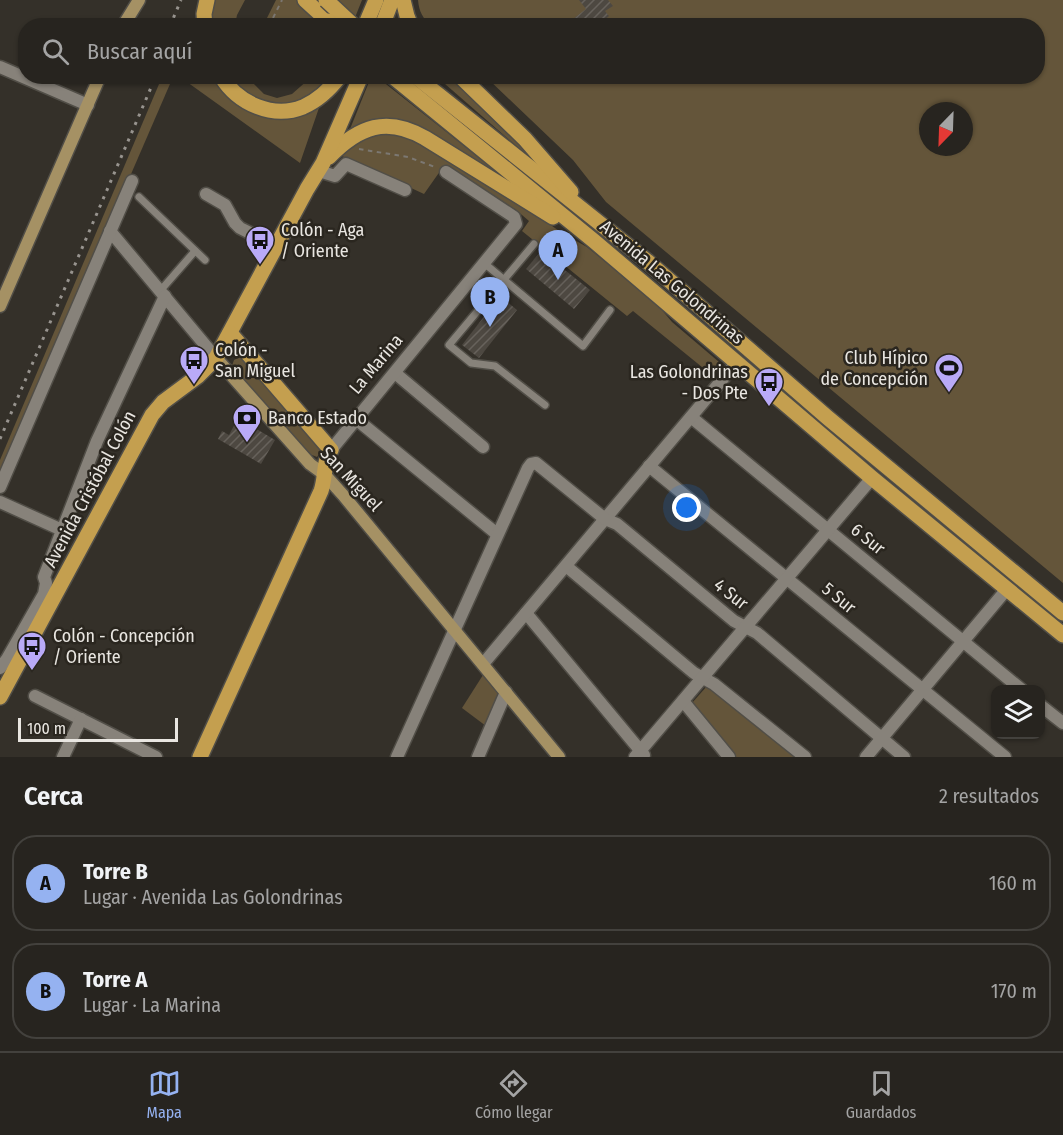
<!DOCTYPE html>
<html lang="es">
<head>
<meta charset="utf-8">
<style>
  :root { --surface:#27241f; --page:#2f2c28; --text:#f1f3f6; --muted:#a4a4a4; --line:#43413d; --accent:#95b2f1 }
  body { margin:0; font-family:"Fira Sans Condensed",sans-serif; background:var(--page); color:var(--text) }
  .controls { position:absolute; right:18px; bottom:18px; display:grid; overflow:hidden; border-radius:12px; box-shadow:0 2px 4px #0004 }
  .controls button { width:54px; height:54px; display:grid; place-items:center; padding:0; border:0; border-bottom:2px solid var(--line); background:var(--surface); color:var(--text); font:30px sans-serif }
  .compass { position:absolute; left:919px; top:102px; width:54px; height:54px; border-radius:50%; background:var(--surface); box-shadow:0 2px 4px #0004; rotate:203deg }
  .scale { position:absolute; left:18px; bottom:15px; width:160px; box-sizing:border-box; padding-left:6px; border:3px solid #e9e6e1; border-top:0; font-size:16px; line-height:21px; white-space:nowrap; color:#e9e6e1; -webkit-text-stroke:4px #2a261f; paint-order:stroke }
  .you { position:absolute; left:687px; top:508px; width:21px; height:21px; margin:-15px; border:4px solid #fff; border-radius:50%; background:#1a73e8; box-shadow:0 0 0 9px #1a73e833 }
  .badge { display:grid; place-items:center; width:39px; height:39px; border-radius:50%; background:var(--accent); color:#111; font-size:20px; font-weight:700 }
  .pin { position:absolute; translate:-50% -50px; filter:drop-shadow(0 2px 3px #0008) }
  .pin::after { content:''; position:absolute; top:32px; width:21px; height:18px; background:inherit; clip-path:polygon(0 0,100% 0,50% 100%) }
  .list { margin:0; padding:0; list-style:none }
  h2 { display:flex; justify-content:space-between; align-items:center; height:78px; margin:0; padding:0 24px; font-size:26px }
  h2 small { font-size:20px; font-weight:400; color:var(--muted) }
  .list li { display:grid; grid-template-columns:39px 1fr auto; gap:18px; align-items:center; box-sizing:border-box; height:96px; margin:0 12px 12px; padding:0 12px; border:2px solid var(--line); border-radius:24px }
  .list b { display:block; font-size:22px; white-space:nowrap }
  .list p { margin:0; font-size:20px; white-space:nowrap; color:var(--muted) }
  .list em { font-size:20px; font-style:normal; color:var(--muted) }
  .icon { flex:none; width:33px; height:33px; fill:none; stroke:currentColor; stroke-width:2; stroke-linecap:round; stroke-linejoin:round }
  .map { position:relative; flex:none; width:1063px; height:757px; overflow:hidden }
  .search { position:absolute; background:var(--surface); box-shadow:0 2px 4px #0004; left:18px; right:18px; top:18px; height:66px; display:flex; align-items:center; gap:15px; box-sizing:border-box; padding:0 21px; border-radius:24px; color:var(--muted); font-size:22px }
  .sheet { height:294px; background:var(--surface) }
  nav { display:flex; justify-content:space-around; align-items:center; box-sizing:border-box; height:84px; border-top:2px solid var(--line); background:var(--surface); font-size:16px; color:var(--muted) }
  nav a { display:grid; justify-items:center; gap:3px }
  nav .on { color:var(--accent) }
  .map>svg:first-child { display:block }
  .green { fill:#64553a; fill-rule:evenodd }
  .building { fill:url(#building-hatch) }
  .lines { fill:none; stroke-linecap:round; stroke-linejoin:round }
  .lane-casing { stroke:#514e47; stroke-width:10 }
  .street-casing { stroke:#514e47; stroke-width:15 }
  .secondary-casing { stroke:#514e47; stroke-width:15 }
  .primary-casing { stroke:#514e47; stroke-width:18 }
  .path { stroke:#7c7872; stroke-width:2; stroke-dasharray:4.5 4.5; stroke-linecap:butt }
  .lane { stroke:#87827a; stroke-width:7 }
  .street { stroke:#87827a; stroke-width:12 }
  .secondary { stroke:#a59164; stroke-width:12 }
  .primary { stroke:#c49f4f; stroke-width:15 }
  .rail { stroke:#98948f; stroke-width:3; stroke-dasharray:3 6; stroke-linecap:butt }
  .primary-bridge-casing { stroke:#514e47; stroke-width:18; stroke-linecap:butt }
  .primary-bridge { stroke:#c49f4f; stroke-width:15 }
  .labels { text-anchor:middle; stroke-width:5; stroke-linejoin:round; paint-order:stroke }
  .poi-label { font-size:18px; fill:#e9e6e1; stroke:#2a261f; text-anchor:start }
  .street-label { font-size:18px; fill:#e9e6e1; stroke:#2a261f }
</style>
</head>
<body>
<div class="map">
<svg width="1063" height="757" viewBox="0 0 1063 757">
  <defs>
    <pattern id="building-hatch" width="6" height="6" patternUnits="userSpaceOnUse" patternTransform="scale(1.5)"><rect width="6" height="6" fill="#4d4841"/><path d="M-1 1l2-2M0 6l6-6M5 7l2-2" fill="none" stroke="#67625c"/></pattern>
  </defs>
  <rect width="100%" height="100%" fill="#343029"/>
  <!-- green -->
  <g class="green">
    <polygon points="216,0 245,0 237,15 235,25 212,26 213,4"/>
    <polygon points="276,0 362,0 352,25 263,26"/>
    <path d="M418,0H1063V583L606,202L573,160L486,77L1038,76V26H431C423,18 419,12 418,0ZM928,111H964V147H928Z"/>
    <polygon points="162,77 173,77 0,477 0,460"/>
    <path d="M180,77H215C228,104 264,124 294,117C304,115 312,110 320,105L300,163Z"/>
    <path d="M227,77H247L264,94L277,98L292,94L309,79L330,77C315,102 283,111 256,101C246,97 236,84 227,77Z"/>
    <path d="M371,77H377L516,187L399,120C378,116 368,121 350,129Z"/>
    <polygon points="437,77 451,77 506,129 536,163"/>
    <polygon points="383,131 397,133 410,138 538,216 562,233 587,247 656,303 672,322 719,362 719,370 713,376 633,311 627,316 522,231 529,221 515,209 507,206 443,167 424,194 342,156 355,142"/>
    <polygon points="238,358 243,358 320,446 321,451 317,457 307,453 232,366 234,360"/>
    <polygon points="483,675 499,693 486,726 462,708"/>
    <polygon points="707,686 796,757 736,757 692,703"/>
  </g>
  <!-- building -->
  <g class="building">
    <polygon points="579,0 608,0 613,6 605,11 609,16 598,26 564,26 586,9"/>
    <polygon points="541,251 590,290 574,309 526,269"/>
    <polygon points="500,296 517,310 479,358 462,345"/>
    <polygon points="238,418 275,440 261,464 218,439 222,431 229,435"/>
  </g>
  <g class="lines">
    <!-- lane casing -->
    <g class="lane-casing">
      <g id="lane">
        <polyline points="139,197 205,260"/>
        <polyline points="534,244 449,345 471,363 495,366 545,405"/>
        <polyline points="484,263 583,346 610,310"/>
        <polyline points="160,291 195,251"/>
      </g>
    </g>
    <!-- street casing -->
    <g class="street-casing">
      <g id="street">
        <polyline points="0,67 88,105"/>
        <polyline points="319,171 335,176 346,164 405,190"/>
        <polyline points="206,194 225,205 235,223 240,228 276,246"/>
        <polyline points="110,231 216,358"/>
        <polyline points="395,373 483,447"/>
        <polyline points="691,417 1022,690"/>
        <polyline points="356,419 497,534"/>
        <polyline points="331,450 516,224 514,217 446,172"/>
        <polyline points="649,466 1005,757"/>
        <polyline points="0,487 132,181"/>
        <polyline points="0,502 62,530"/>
        <polyline points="566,566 694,673 714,684 805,757"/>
        <polyline points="526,613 644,755"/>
        <polyline points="483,664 737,362"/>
        <polyline points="0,668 7,659 44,594 46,583 44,577 97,441 165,296"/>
        <polyline points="35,696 156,757"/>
        <polyline points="683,701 729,757"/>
        <polyline points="1040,705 1063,723"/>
        <polyline points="63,757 81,719"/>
        <polyline points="397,757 528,468 531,464 536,463 605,519 617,524 734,621 757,633 904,757"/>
        <polyline points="478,757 506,692"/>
        <polyline points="635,757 872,478"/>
        <polyline points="866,757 1007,589"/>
      </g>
    </g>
    <!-- secondary casing -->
    <g class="secondary-casing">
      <g id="secondary">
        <polyline points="123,26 139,0"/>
        <polyline points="0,306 100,76"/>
        <polyline points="216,358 310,464 325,475 343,495 559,757"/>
      </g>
    </g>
    <!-- primary casing -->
    <g class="primary-casing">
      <g id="primary">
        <polyline points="305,0 328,21"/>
        <polyline points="403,0 407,16 411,26"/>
        <polyline points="205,26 204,14 207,0"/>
        <polyline points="365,26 376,0"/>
        <polyline points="382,26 392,0"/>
        <path d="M221,76C238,104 273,119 303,107C319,100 330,89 340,76"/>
        <polyline points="392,76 594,241 872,478 1063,635"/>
        <polyline points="415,76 647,261 828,418 1063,613"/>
        <polyline points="460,76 525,139 571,192"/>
        <path d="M329,157C359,126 387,116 425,138L553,217"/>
        <polyline points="0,697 152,415 163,402 198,376 216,358 307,189 323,163 361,76"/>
        <path d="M200,757L321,491C326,477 323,462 331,450L230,333"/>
      </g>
    </g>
    <!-- path -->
    <g class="path">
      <polyline points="269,26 282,0"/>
      <polyline points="276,76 294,76"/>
      <polyline points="315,76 318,83"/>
      <polyline points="359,149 408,157 435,167"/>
    </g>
    <!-- lane -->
    <use href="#lane" class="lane"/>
    <!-- street -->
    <use href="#street" class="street"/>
    <!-- secondary -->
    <use href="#secondary" class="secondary"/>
    <!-- primary -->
    <use href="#primary" class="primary"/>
    <!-- rail -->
    <g class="rail">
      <polyline points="170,26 181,0"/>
      <polyline points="0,439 156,76"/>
    </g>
    <!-- primary-bridge casing -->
    <g class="primary-bridge-casing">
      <g id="primary-bridge">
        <polyline points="326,0 354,26"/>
        <polyline points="328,21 333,26"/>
      </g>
    </g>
    <!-- primary-bridge -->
    <use href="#primary-bridge" class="primary-bridge"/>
  </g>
  <!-- icons -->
  <defs>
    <g id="bus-pin" transform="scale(1.5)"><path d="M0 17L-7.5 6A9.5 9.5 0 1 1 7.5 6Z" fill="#b9aaf7" stroke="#2a261f"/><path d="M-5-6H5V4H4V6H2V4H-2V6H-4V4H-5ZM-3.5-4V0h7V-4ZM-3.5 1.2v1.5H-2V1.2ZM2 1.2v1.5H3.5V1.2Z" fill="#111"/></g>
    <g id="stadium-pin" transform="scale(1.5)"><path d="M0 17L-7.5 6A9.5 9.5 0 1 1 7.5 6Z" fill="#b9aaf7" stroke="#2a261f"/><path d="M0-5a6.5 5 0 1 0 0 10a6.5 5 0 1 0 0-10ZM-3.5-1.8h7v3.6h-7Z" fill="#111"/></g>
    <g id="bank-pin" transform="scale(1.5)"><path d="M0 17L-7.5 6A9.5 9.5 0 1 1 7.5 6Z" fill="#b9aaf7" stroke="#2a261f"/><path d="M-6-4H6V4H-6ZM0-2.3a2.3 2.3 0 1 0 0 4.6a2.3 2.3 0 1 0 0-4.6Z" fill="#111"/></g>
  </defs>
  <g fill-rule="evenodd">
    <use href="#bus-pin" x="260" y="240"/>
    <use href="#bus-pin" x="194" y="360"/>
    <use href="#stadium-pin" x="949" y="368"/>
    <use href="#bus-pin" x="769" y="382"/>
    <use href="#bank-pin" x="247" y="418"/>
    <use href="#bus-pin" x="32" y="646"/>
  </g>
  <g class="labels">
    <!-- poi labels -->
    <g class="poi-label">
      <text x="281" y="236">Colón - Aga<tspan x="281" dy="21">/ Oriente</tspan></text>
      <text x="215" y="356">Colón -<tspan x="215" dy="21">San Miguel</tspan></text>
      <text x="928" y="364" text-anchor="end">Club Hípico<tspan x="928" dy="21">de Concepción</tspan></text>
      <text x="748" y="378" text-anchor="end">Las Golondrinas<tspan x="748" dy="21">- Dos Pte</tspan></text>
      <text x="268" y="424">Banco Estado</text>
      <text x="53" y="642">Colón - Concepción<tspan x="53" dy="21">/ Oriente</tspan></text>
    </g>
    <!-- street labels -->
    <g class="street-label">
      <text transform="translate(672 282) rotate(40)" y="6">Avenida Las Golondrinas</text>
      <text transform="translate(376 364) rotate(-50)" y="6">La Marina</text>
      <text transform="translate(351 479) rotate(47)" y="6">San Miguel</text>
      <text transform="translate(90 489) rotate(-62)" y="6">Avenida Cristóbal Colón</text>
      <text transform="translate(868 539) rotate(39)" y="6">6 Sur</text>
      <text transform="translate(731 594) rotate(38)" y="6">4 Sur</text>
      <text transform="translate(839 598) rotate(39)" y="6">5 Sur</text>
    </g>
  </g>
</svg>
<div class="controls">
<button><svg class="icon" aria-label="layers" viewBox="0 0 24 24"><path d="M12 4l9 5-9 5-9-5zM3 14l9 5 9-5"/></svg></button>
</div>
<svg class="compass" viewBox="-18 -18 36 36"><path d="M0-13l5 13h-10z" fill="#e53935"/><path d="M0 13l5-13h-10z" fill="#a4a4a4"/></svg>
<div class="scale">100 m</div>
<div class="you"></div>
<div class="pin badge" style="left:558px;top:280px">A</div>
<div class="pin badge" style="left:490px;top:327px">B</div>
<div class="search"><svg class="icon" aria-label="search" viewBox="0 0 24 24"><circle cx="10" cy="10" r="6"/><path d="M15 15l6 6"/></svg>Buscar aquí</div>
</div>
<section class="sheet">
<h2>Cerca<small>2 resultados</small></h2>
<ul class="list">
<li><span class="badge">A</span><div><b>Torre B</b><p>Lugar · Avenida Las Golondrinas</p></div><em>160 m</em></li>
<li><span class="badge">B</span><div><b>Torre A</b><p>Lugar · La Marina</p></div><em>170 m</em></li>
</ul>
</section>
<nav>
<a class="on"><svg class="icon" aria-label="map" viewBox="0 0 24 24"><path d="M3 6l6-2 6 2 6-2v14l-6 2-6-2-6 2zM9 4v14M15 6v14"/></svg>Mapa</a>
<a><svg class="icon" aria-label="directions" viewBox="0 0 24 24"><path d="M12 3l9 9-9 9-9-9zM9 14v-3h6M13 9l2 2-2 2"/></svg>Cómo llegar</a>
<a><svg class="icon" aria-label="saved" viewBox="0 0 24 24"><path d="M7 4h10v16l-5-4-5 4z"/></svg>Guardados</a>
</nav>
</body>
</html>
